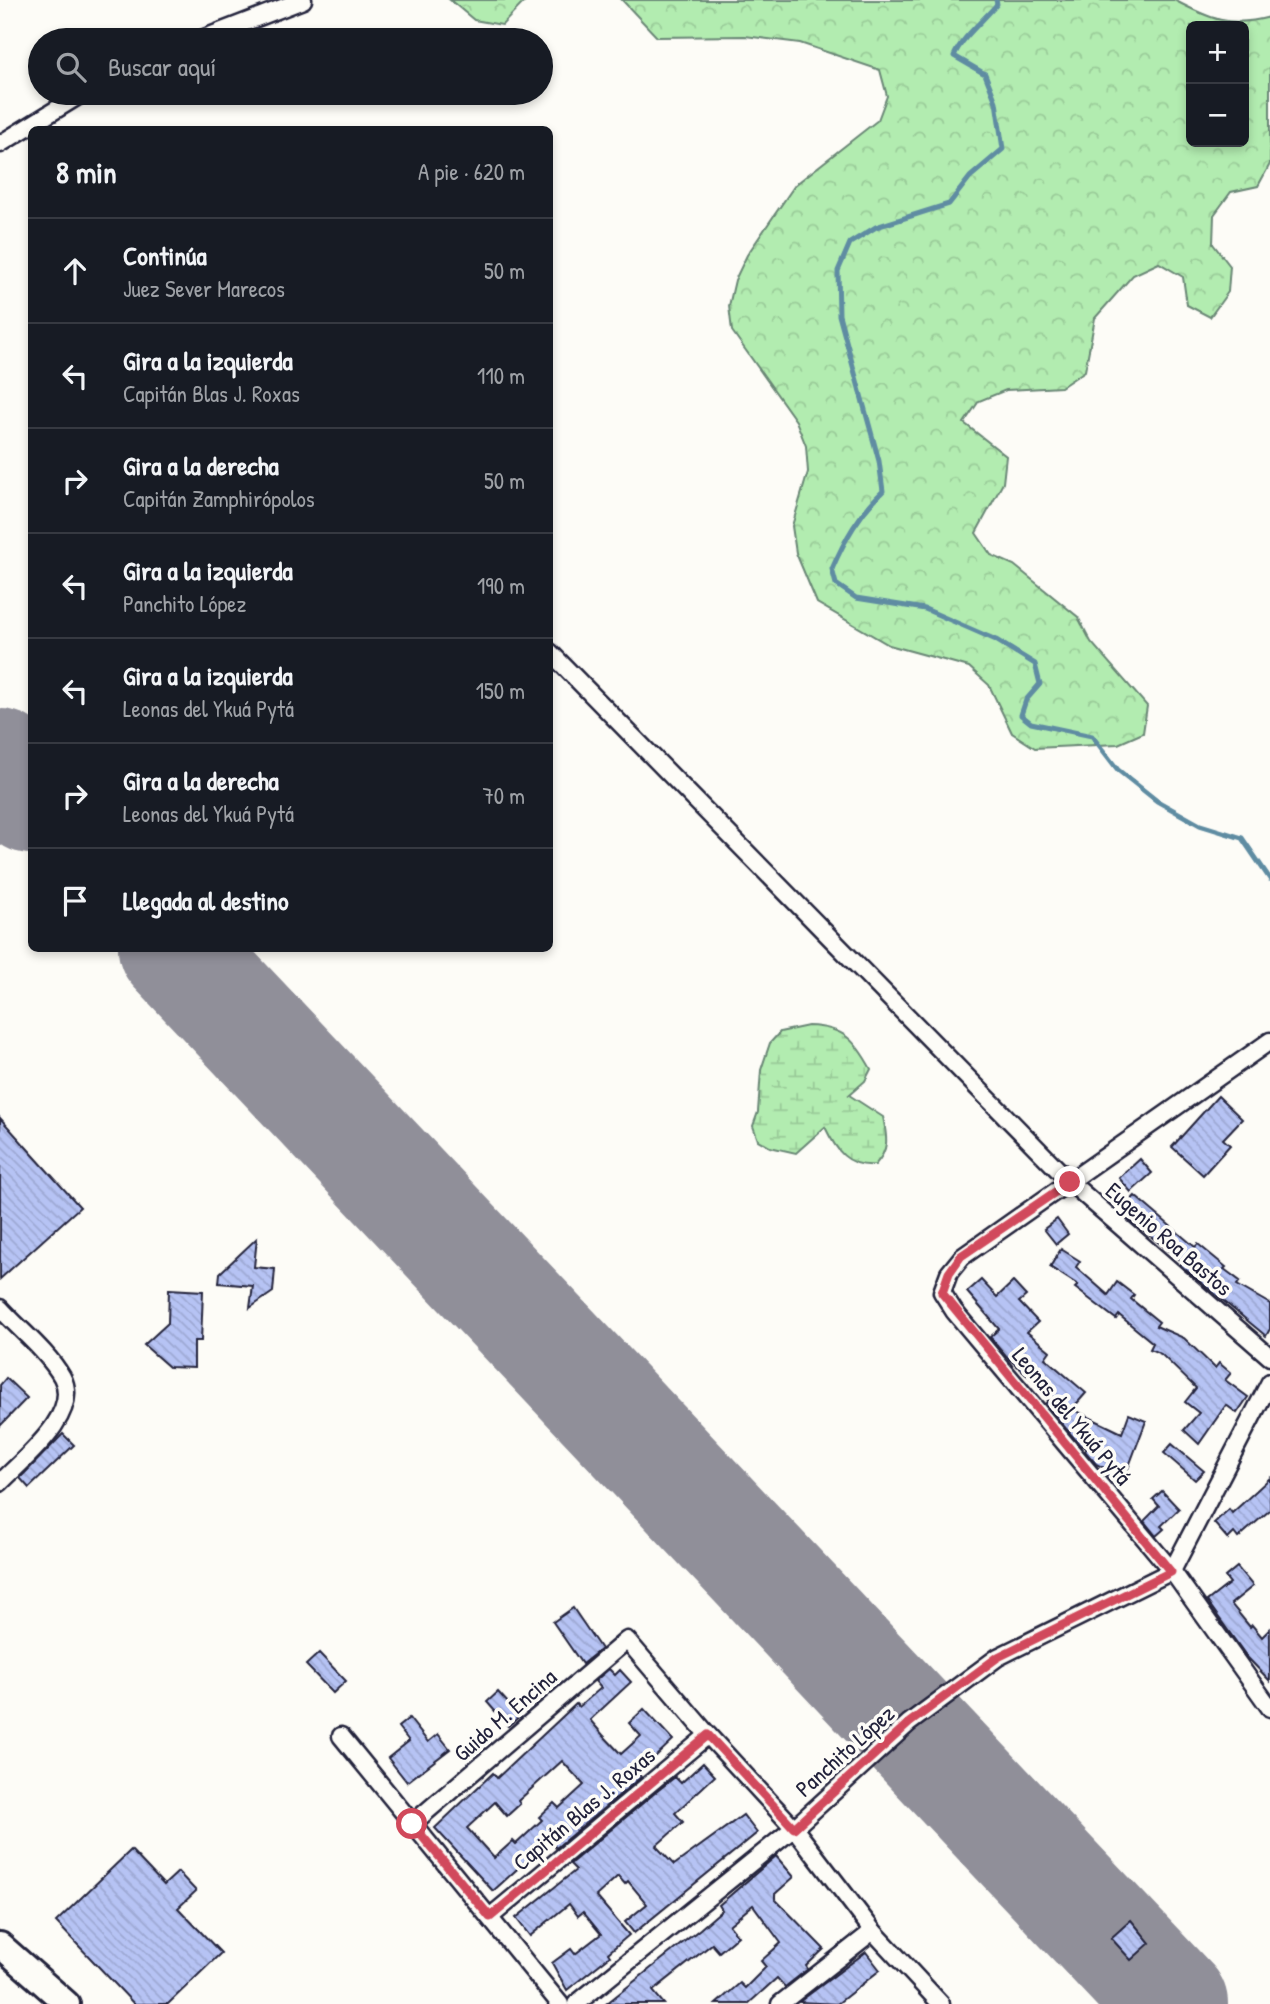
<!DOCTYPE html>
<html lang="es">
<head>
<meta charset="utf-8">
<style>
  :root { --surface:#171b24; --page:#20242c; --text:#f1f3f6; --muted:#9ea1a6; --line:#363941 }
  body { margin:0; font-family:"Patrick Hand",sans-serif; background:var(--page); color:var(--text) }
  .controls { position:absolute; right:21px; top:21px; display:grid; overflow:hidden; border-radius:10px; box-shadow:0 4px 10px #0003 }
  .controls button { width:63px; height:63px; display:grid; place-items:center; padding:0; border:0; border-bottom:2px solid var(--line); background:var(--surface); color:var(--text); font:35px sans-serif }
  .stop { position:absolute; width:21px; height:21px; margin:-16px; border:5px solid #d1495b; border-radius:50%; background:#fff }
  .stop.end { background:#d1495b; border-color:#fff; box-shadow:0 2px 7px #0008 }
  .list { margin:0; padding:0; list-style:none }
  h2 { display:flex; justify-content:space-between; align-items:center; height:91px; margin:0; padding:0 28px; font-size:30px }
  h2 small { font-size:23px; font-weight:400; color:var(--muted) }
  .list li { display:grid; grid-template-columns:46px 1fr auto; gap:21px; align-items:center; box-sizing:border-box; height:105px; padding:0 28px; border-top:2px solid var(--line) }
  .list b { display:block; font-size:26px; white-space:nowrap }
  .list p { margin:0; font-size:23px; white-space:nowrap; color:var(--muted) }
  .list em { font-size:23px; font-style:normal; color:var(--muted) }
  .icon { flex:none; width:38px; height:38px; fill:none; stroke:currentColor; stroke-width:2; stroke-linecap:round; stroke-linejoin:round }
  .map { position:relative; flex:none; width:1270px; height:2004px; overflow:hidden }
  .search { position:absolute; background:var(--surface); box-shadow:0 4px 10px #0003; left:28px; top:28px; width:525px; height:77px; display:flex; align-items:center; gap:18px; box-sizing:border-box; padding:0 24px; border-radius:38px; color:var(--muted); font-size:26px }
  .panel { position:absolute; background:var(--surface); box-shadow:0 4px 10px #0003; left:28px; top:126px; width:525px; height:826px; border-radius:10px }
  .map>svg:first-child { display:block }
  .forest { fill:url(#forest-crowns); stroke:#6a8776; stroke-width:2; fill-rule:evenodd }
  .wetland { fill:url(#wetland-marsh); stroke:#6a8776; stroke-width:2 }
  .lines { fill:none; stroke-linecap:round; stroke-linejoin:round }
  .stream { stroke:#5e8ca2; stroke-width:5 }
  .runway { stroke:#908f99; stroke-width:112 }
  .building { fill:url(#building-back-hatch); stroke:#22223b; stroke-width:2; fill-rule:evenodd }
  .minor-casing { stroke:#22223b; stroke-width:21 }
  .primary-casing { stroke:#22223b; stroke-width:30 }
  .minor { stroke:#fdfcf7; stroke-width:16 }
  .primary { stroke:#fdfcf7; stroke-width:24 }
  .route { stroke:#d1495b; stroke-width:9 }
  .labels { text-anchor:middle; stroke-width:7; stroke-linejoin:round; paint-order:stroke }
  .street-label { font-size:23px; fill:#22223b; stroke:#fdfcf7 }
</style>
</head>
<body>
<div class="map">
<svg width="1270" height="2004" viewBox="0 0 1270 2004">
  <defs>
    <pattern id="forest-crowns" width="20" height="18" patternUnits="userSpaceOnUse" patternTransform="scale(1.75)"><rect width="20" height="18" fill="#b2ecb0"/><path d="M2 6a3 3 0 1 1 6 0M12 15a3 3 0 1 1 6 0" fill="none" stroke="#99ca98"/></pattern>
    <pattern id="wetland-marsh" width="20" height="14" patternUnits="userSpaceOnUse" patternTransform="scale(1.75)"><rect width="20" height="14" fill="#b2ecb0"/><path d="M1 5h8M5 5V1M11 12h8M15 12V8" fill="none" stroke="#99ca98"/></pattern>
    <pattern id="building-back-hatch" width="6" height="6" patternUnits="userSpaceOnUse" patternTransform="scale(1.75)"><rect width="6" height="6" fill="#b6c3f4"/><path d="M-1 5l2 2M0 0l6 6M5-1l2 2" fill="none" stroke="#9ca7d2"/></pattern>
  </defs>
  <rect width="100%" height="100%" fill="#fdfcf7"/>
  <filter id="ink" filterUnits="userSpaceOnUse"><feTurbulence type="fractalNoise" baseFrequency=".0143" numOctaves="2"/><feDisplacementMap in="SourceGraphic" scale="14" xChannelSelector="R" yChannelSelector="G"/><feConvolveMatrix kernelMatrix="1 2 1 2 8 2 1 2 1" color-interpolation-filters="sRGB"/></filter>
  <g filter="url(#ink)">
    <!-- forest -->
    <g class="forest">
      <polygon points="450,0 526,0 502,25 474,20"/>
      <path d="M622,0H1174C1210,19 1229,28 1270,17V164L1258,186L1231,192L1214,215L1213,244L1230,266L1228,292L1210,317L1187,305L1183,277L1159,263L1133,275L1095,318L1085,371L1061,387L1006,390L979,401L964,423L1006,456L1003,483L976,533L991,555L1014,565L1078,617L1091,642L1147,706L1143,733L1118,744L1035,748L1012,733L989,685L969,667L889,645L817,603L796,553L792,526L808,472L806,446L796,421L732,331L729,306L735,280L747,255L795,185L878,120L887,96L880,70L800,43L745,36L657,37ZM1191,26H1244V142H1191Z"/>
    </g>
    <!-- wetland -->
    <path class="wetland" d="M808,1026C844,1027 855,1040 871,1069L865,1081L849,1095L883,1117C887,1137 890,1149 875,1165C847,1167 836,1150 825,1127L796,1153L770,1147L758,1140L753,1126L758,1112L761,1070L770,1043L780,1032Z"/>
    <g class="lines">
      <!-- stream -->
      <path class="stream" d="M996,0L997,4C984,20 962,37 954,56L985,74L996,102L1003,149L970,177L949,204L876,227L850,243L838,271L839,315L879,461L883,491C859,514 845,539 832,569L836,584L856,598L925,609L996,640L1035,664L1040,684L1026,700L1021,715L1031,723L1092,736L1118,770L1157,801L1200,825L1242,838L1270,879"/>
      <!-- runway -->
      <g class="runway">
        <polyline points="0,765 32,798"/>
        <polyline points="174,948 1172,2004"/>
      </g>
    </g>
    <!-- building -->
    <g class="building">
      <polygon points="1218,1096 1242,1119 1223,1139 1230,1145 1203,1175 1172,1147"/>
      <polygon points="0,1118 80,1207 0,1279"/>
      <polygon points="1140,1159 1152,1173 1131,1192 1119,1178"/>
      <polygon points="1135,1196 1195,1247 1198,1244 1226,1267 1224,1269 1240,1281 1237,1285 1270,1304 1270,1329 1266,1336 1180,1265 1183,1262 1120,1212"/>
      <polygon points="1057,1219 1068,1234 1056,1244 1044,1229"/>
      <polygon points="257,1238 254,1267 275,1269 273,1292 250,1308 253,1286 219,1283 220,1273"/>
      <polygon points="1061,1249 1080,1261 1076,1267 1108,1295 1117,1282 1134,1295 1131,1299 1159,1322 1156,1326 1184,1338 1215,1368 1219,1363 1231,1373 1225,1380 1248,1397 1237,1413 1226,1405 1199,1444 1184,1430 1199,1413 1185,1402 1196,1388 1161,1354 1150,1349 1153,1343 1119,1315 1116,1319 1075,1288 1078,1285 1050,1267"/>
      <polygon points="981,1280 997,1297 1013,1282 1026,1296 1019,1302 1038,1322 1027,1332 1050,1351 1045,1358 1086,1393 1072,1409 1122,1433 1129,1414 1146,1421 1123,1482 1106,1475 1108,1470 1096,1464 1085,1451 1087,1448 1080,1445 1045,1404 1052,1396 1009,1359 990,1337 999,1329 967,1292"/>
      <polygon points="169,1289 203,1291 201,1341 194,1341 194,1368 169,1367 144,1345 168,1323"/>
      <polygon points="6,1378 27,1398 0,1426 0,1385"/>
      <polygon points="63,1434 74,1445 29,1488 20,1478"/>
      <polygon points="1172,1444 1204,1471 1195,1480 1164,1453"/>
      <polygon points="1270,1478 1270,1510 1238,1538 1234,1533 1228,1539 1214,1523 1229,1509 1232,1513"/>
      <polygon points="1162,1491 1179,1509 1161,1526 1164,1529 1156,1536 1144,1521 1159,1506 1153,1499"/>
      <polygon points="1237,1567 1253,1586 1231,1604 1250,1627 1252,1625 1262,1637 1270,1629 1270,1681 1247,1657 1207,1601 1230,1583 1225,1577"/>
      <polygon points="573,1608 601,1649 582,1664 553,1622"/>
      <polygon points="319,1653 346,1681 333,1693 306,1665"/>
      <path d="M609,1669L615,1675L620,1670L631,1682L590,1720L603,1735L621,1754L641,1736L629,1723L644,1709L673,1740L638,1773L641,1777L556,1848L551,1842L538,1854L536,1852L493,1891L435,1828L493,1773L497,1778L576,1704L579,1707L601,1688L595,1681ZM562,1761L584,1785L559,1808L554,1803L539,1817L542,1820L516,1844L513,1841L494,1858L467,1828L495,1802L507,1816L520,1804L518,1801Z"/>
      <polygon points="498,1692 520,1716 508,1726 487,1702"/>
      <polygon points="409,1718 428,1742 438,1734 450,1749 407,1782 388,1758 409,1741 398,1727"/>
      <polygon points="703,1763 715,1776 675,1813 683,1822 656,1846 674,1865 743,1815 757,1833 634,1933 625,1922 647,1904 628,1881 625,1884 618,1876 596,1896 629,1935 608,1953 610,1956 567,1990 552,1963 571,1949 575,1954 601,1934 583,1912 578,1916 569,1904 530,1936 516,1918 576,1870 570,1864 656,1792 675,1777 681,1783"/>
      <polygon points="131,1850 164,1885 178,1872 196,1891 178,1908 221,1953 168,2004 134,2004 56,1922"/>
      <polygon points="776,1856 794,1877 775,1894 775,1899 824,1949 806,1966 808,1969 785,1987 777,1978 748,2004 716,2004 740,1983 745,1988 766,1967 761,1961 781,1943 753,1905 729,1925 738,1936 719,1952 712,1944 653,1991 664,2004 606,2004 700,1929 722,1910 719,1905"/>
      <polygon points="1131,1920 1150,1943 1131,1960 1111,1938"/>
      <polygon points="866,1952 880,1970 837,2004 799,2002"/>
    </g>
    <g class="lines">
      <!-- minor casing -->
      <g class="minor-casing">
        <g id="minor">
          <polyline points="199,40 303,0"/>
          <polyline points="0,144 83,93"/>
          <polyline points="550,652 1071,1183 1270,1357"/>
          <polyline points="1270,1041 962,1257 949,1273 942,1292 954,1311 1172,1571 1270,1708"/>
          <path d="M0,1308C19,1329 48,1352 62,1377C82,1414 23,1459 0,1483"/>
          <polyline points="341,1736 560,2004"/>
          <polyline points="412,1824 627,1640 708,1735 794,1828 873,1931 941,2004"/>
          <polyline points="490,1917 708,1735"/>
          <polyline points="576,2004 794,1828 909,1723 998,1657 1172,1571 1270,1382"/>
          <polyline points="780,2004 873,1931"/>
        </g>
      </g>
      <!-- primary casing -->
      <g class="primary-casing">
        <polyline id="primary" points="0,1945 67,2004"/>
      </g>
      <!-- minor -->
      <use href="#minor" class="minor"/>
      <!-- primary -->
      <use href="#primary" class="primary"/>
    </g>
  </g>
  <g class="lines" filter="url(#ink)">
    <!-- route -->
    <polyline class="route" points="412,1824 490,1917 708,1735 794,1828 909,1723 998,1657 1171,1572 942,1293 949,1273 961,1256 1070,1182"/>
  </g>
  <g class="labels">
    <!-- street labels -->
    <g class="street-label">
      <text transform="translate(1169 1239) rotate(41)" y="8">Eugenio Roa Bastos</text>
      <text transform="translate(1072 1416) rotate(50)" y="8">Leonas del Ykuá Pytá</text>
      <text transform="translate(505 1715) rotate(-41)" y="8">Guido M. Encina</text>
      <text transform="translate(845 1751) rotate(-42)" y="8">Panchito López</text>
      <text transform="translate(584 1809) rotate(-40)" y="8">Capitán Blas J. Roxas</text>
    </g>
  </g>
</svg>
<div class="controls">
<button>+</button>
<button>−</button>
</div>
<div class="stop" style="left:412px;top:1824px"></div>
<div class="stop end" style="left:1070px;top:1182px"></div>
<div class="search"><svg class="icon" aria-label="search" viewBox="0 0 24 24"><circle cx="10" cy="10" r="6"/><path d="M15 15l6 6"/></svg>Buscar aquí</div>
<section class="panel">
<h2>8 min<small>A pie · 620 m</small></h2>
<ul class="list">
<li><svg class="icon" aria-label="ahead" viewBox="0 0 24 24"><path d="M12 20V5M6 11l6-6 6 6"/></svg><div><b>Continúa</b><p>Juez Sever Marecos</p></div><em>50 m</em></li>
<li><svg class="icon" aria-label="left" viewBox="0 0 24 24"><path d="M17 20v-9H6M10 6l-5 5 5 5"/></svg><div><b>Gira a la izquierda</b><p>Capitán Blas J. Roxas</p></div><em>110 m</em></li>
<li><svg class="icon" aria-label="right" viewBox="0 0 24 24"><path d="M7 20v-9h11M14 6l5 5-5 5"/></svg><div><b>Gira a la derecha</b><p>Capitán Zamphirópolos</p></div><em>50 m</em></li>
<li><svg class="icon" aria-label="left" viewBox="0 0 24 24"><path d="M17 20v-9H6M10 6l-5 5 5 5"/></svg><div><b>Gira a la izquierda</b><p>Panchito López</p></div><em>190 m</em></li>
<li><svg class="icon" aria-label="left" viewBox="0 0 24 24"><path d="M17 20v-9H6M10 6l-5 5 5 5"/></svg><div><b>Gira a la izquierda</b><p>Leonas del Ykuá Pytá</p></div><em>150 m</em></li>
<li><svg class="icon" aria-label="right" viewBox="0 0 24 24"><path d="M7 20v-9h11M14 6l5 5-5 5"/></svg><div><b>Gira a la derecha</b><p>Leonas del Ykuá Pytá</p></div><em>70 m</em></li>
<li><svg class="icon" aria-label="arrive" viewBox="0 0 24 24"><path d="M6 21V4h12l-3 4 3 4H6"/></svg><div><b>Llegada al destino</b></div></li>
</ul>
</section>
</div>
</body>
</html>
